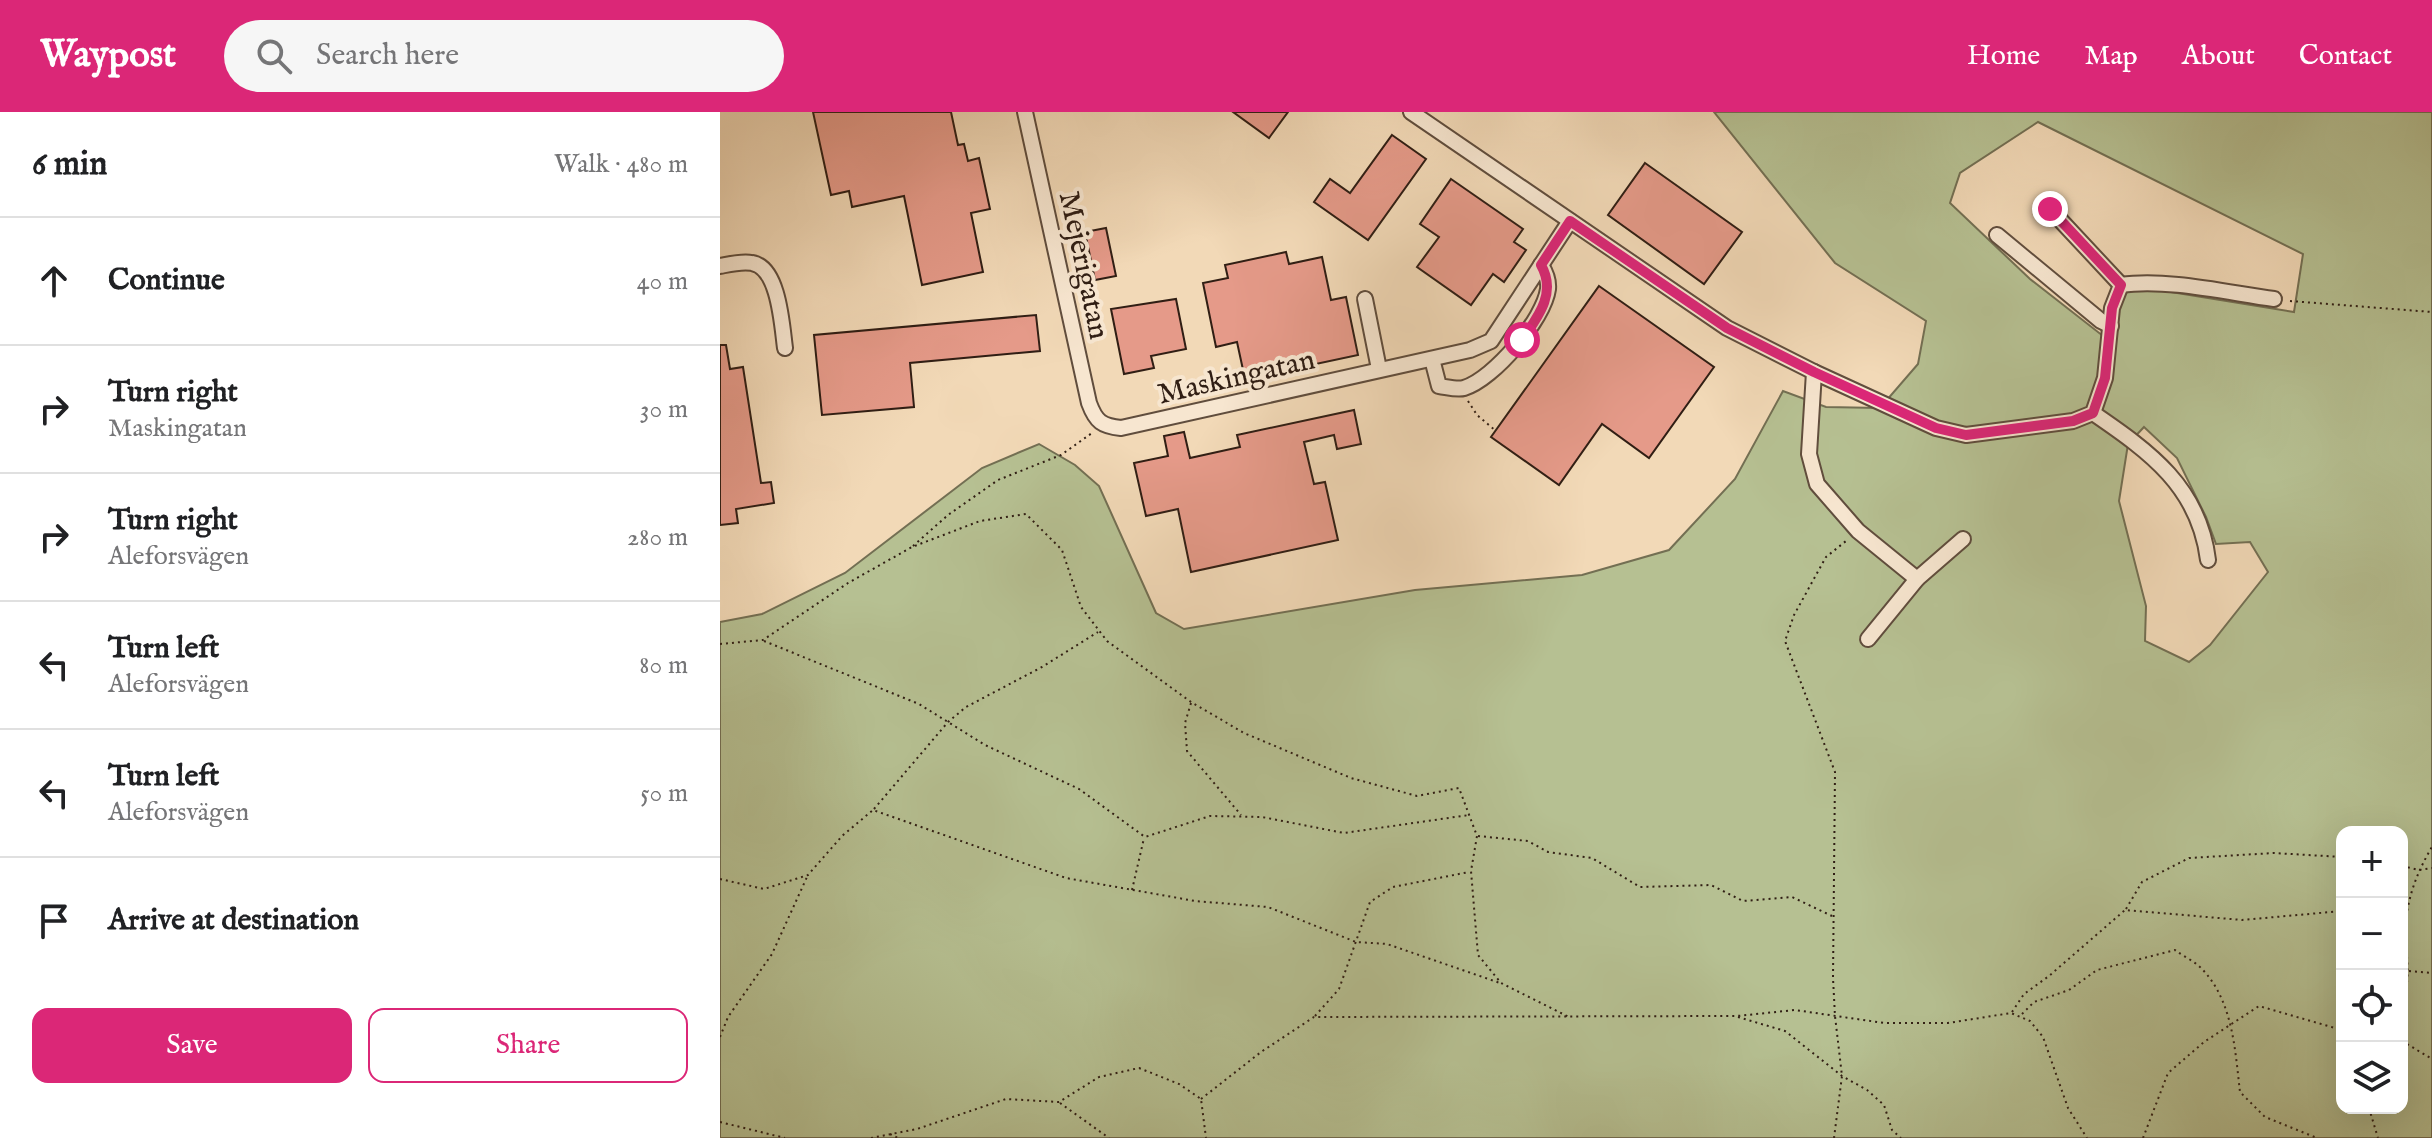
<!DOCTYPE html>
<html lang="en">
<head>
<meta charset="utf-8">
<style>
  :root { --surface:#fff; --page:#f6f6f6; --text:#202124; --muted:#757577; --line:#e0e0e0; --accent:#db2777 }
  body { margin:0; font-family:"IM FELL English",serif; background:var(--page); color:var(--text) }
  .controls { position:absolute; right:24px; bottom:24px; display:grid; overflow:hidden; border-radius:16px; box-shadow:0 8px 32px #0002 }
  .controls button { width:72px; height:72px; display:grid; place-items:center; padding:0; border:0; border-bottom:2px solid var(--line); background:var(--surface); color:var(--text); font:40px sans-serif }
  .stop { position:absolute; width:24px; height:24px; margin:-18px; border:6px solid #db2777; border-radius:50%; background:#fff }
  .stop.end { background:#db2777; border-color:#fff; box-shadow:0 2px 8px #0008 }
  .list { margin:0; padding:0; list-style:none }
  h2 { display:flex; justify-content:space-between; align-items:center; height:104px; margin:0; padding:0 32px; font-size:34px }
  h2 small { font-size:26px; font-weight:400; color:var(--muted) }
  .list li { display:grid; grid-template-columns:52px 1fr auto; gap:24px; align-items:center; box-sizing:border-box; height:128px; padding:0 32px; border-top:2px solid var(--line) }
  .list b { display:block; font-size:30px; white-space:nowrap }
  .list p { margin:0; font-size:26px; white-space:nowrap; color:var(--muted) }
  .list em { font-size:26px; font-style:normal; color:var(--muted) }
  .actions { display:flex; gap:16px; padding:24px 32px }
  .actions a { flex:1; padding:18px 0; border:2px solid var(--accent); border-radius:16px; text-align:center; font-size:28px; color:var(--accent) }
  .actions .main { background:var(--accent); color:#fff }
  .icon { flex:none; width:44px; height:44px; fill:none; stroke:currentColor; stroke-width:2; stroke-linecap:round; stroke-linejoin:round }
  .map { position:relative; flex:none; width:1712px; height:1026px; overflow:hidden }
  header { display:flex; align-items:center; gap:48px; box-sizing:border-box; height:112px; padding:0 40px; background:var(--accent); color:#fff }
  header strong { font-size:38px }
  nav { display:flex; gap:44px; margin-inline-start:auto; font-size:28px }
  .search { width:560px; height:72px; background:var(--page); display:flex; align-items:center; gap:20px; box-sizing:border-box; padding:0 28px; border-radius:44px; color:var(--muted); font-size:30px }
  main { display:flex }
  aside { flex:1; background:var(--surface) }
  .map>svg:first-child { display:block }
  .green { fill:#b6c092; stroke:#736f53; stroke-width:2; fill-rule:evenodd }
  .building { fill:#e59a89; stroke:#301e14; stroke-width:2 }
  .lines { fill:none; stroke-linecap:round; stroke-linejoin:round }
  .minor-casing { stroke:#604d3d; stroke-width:18 }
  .path { stroke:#301e14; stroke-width:2; stroke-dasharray:2 4; stroke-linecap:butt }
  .minor { stroke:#f7e6d0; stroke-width:14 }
  .path-bridge { stroke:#301e14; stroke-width:2; stroke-dasharray:2 4; stroke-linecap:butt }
  .route { stroke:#db2777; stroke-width:10 }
  .labels { text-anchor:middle; stroke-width:8; stroke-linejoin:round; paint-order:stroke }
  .street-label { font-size:30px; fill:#301e14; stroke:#f7e6d0 }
</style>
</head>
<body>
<header>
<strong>Waypost</strong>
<div class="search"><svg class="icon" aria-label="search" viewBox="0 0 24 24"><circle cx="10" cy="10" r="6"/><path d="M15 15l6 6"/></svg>Search here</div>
<nav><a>Home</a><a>Map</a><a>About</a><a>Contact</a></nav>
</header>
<main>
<aside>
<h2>6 min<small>Walk · 480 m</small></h2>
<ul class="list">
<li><svg class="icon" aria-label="ahead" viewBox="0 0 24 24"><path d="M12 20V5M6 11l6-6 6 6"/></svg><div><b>Continue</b></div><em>40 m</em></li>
<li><svg class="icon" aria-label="right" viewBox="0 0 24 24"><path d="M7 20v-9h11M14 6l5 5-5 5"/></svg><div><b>Turn right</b><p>Maskingatan</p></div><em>30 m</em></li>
<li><svg class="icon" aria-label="right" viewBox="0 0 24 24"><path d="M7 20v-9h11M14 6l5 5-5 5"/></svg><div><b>Turn right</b><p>Aleforsvägen</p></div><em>280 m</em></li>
<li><svg class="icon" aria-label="left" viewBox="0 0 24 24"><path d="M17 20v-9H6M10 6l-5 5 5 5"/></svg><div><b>Turn left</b><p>Aleforsvägen</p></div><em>80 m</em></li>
<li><svg class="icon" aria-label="left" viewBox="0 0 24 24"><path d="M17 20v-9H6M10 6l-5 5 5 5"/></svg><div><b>Turn left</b><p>Aleforsvägen</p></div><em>50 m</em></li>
<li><svg class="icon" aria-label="arrive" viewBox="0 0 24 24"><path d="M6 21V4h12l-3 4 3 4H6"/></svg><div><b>Arrive at destination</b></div></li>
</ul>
<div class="actions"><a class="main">Save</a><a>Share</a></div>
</aside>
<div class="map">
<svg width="1712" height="1026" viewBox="0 0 1712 1026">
  <rect width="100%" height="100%" fill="#f2d9b7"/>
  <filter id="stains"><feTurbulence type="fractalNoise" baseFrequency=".0025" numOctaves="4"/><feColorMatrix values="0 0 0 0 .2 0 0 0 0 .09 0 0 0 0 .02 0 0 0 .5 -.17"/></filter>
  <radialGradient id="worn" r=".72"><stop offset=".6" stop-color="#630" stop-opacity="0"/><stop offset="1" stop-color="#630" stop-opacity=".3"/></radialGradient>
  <!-- green -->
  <path class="green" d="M994,0H1712V1026H0V510L42,502L125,461L262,356L319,332L355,353L379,374L436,501L464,517L695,478L862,463L949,438L1015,367L1063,279L1106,295L1160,296L1198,252L1206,209L1115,151ZM1318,10L1583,142L1574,200L1414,174L1388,185L1383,224L1310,167L1230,91L1240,61ZM1424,315L1457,346L1486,405L1496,432L1530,430L1548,460L1490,533L1469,550L1425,529L1426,494L1399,389L1408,332ZM1622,720H1682V996H1622Z"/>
  <!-- building -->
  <g class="building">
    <polygon points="93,0 231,0 238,33 244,32 248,49 259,46 270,97 251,101 263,160 202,173 184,84 132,95 129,79 111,83"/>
    <polygon points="513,0 568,0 549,26"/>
    <polygon points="672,23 706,47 648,128 594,90 610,67 630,81"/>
    <polygon points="925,51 1022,120 984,172 888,103"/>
    <polygon points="731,67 803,117 794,130 806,138 784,170 773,162 751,193 697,155 719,125 700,112"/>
    <polygon points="386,116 396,164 375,168 365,120"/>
    <polygon points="566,140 569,152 602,145 611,188 626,185 638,243 525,267 517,230 496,235 483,171 508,166 505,153"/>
    <polygon points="879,174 994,255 929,346 882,312 839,373 771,325"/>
    <polygon points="456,187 466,237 431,244 434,256 404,262 391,197"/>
    <polygon points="316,203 320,239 190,251 194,295 102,303 94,223"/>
    <polygon points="0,233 6,233 10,257 23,255 41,371 51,370 54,391 16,397 18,411 0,413"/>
    <polygon points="634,298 641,332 617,337 614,323 584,330 594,372 605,370 618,428 471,460 458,397 426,404 414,351 448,344 444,324 464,320 470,346 520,335 517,323"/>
  </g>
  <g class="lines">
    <!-- minor casing -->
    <g class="minor-casing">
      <g id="minor">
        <path d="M305,0L369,291C376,310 382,314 401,316L750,238L771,229L850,109"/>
        <polyline points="691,0 1007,216 1094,260 1216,316 1246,323 1353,309 1373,301 1385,266 1392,196 1401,173 1330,97"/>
        <polyline points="1277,123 1381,209 1391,214"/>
        <path d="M0,154C10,152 22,149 32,151C59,155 62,214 65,236"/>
        <path d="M1401,173C1446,166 1509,181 1554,187"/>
        <polyline points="645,187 659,257"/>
        <path d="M712,247L719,274C727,275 737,278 744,276C774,267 824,207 828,177C829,168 826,161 821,153"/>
        <polyline points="1094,260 1089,342 1097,372 1138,419 1197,467"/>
        <path d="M1373,301C1430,340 1479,375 1488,448"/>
        <polyline points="1148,527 1197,467 1243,427"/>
      </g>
    </g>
    <!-- path -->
    <g class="path">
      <polyline points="1570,189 1712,200"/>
      <polyline points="748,289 757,303 776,319"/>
      <polyline points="193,434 228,403 278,368 341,343 372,321"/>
      <polyline points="44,529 199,592 265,633 359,677 425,725 490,704 542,705 624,721 749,703"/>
      <polyline points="0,532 43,528 128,471 192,435 260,409 306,402 342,438 361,495 387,529 471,590 524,621 631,666 697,684 739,676 757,724 751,759 758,843 781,871 849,905"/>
      <polyline points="471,591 465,611 467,639 521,703"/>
      <polyline points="154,697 228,610 246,595 322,555 378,520"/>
      <polyline points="758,724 808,729 828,740 872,746 920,775 991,773 1023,789 1072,785 1112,804"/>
      <polyline points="1682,754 1699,758 1712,756"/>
      <polyline points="0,767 44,777 88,763 122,724 153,698 346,766 475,789 548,795 636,830 667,832 780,871"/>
      <polyline points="412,778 424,726"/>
      <polyline points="1406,797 1422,770 1469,746 1554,741 1622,745"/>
      <polyline points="1689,859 1712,861"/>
      <path d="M1682,894C1694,859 1682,833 1687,800C1691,776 1700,755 1712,735"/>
      <polyline points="1292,900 1304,882 1329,864 1405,798 1522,808 1622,799"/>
      <polyline points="595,904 619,877 650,790 673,775 749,760"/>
      <polyline points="1018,905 1065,919 1122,964 1147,978 1164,993 1172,1018 1181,1026"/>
      <polyline points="0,925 8,905 52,842 87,765"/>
      <polyline points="1682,929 1712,947"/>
      <polyline points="481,987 541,940 594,905 1017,904 1075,898 1164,911 1228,911 1291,901 1310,909 1323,925 1348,996 1367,1026"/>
      <polyline points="340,991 389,1026"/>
      <polyline points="1649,996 1658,1026"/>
      <polyline points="0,1010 65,1026"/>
      <polyline points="170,1022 178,1026"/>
      <polyline points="151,1026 197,1017 286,987 339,990 379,965 419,956 459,972 481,987 486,1026"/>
      <polyline points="1114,1026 1122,964 1115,904 1113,866 1115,660 1065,529 1074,503 1106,445 1126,429"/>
      <polyline points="1423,1026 1448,961 1484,930 1539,894 1622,918"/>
    </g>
    <!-- minor -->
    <use href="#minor" class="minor"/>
    <!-- path-bridge -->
    <path class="path-bridge" d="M1302,902L1314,890L1349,878L1377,858L1455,838C1463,844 1474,849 1481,856C1513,888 1515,938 1520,980L1545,1005L1597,1026"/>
  </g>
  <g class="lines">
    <!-- route -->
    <path class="route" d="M802,228C818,205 837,181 821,153L850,109L1007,216L1094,260L1216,316L1246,323L1353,309L1373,301L1385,266L1392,196L1401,173L1330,97"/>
  </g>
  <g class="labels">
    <!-- street labels -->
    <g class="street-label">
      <text transform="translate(365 153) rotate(78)" y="10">Mejerigatan</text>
      <text transform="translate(516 264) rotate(-13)" y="10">Maskingatan</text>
    </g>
  </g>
  <rect width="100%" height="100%" filter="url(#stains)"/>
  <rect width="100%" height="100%" fill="url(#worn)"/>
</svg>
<div class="controls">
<button>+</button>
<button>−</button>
<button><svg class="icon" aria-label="locate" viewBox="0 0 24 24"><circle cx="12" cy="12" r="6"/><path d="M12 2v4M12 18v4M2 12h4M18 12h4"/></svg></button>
<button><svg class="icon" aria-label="layers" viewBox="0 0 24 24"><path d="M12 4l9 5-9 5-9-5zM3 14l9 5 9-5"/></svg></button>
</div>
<div class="stop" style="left:802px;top:228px"></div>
<div class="stop end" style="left:1330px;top:97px"></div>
</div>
</main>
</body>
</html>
